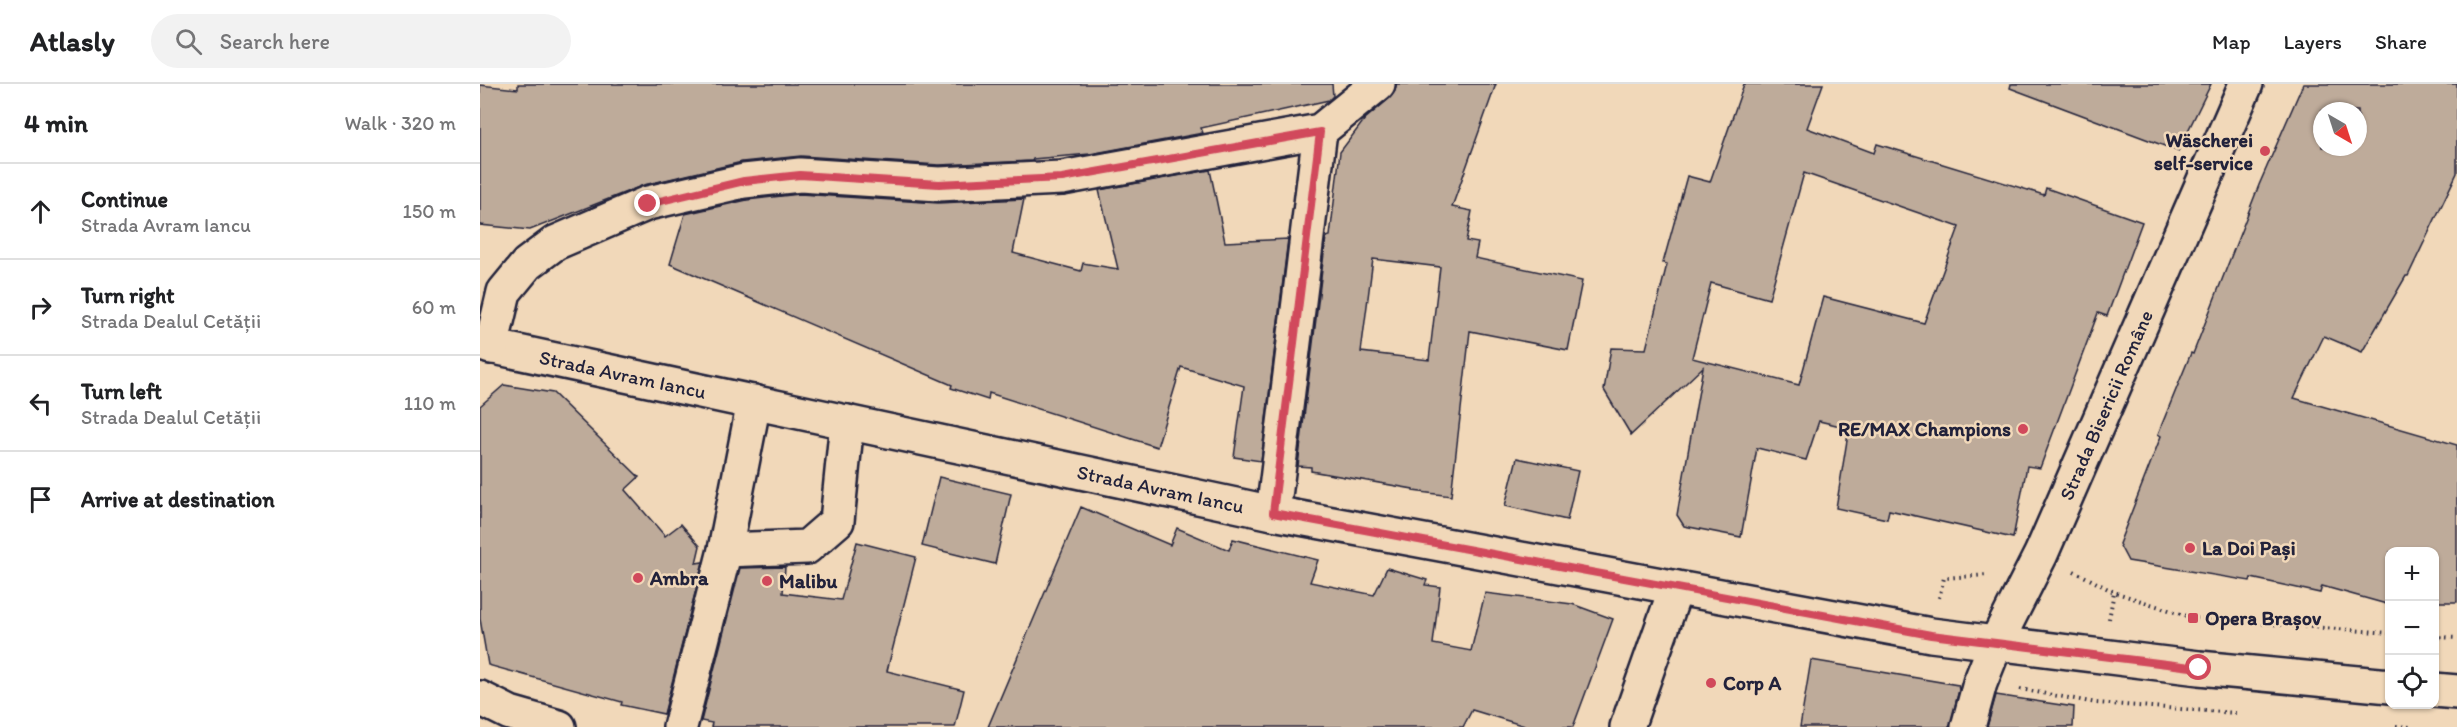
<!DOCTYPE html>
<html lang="en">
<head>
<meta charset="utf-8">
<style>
  :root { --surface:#fff; --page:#f2f2f2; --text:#202124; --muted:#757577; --line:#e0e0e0 }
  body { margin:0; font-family:Itim,sans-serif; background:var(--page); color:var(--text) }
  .controls { position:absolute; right:18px; bottom:18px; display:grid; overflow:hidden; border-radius:12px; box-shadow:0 2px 4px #0004 }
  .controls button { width:54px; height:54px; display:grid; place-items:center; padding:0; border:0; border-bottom:2px solid var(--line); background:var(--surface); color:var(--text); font:30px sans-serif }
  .compass { position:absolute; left:1833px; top:18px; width:54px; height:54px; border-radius:50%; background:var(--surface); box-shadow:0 2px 4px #0004; rotate:141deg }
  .stop { position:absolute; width:18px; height:18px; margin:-14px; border:4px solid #d1495b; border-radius:50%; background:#fff }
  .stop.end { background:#d1495b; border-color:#fff; box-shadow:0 2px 6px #0008 }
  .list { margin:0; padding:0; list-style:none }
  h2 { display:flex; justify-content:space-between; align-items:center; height:78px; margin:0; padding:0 24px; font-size:26px }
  h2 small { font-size:20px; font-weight:400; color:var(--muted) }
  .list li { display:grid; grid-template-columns:39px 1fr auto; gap:18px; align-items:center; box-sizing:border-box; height:96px; padding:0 24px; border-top:2px solid var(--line) }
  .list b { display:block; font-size:22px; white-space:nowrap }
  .list p { margin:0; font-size:20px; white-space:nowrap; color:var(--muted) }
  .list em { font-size:20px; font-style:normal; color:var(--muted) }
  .icon { flex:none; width:33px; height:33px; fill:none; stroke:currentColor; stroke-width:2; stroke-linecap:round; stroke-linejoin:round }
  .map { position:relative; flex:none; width:1977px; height:643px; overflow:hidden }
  header { display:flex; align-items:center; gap:36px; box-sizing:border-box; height:84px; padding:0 30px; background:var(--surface); border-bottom:2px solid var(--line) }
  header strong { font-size:28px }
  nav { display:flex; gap:33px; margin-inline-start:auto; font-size:21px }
  .search { width:420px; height:54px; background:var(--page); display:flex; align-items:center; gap:15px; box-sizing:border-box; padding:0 21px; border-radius:33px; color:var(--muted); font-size:22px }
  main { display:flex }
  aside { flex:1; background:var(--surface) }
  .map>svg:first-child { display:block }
  .building { fill:#beab9a; stroke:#22223b; stroke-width:1.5; fill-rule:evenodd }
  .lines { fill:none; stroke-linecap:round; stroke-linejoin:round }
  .minor-casing { stroke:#22223b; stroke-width:38 }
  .path { stroke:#22223b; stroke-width:4; stroke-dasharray:1.5 4.5; stroke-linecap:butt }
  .minor { stroke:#f1d8b9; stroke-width:33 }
  .route { stroke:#d1495b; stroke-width:8 }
  .poi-dot { fill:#d1495b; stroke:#f1d8b9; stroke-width:2 }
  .labels { text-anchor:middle; stroke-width:5; stroke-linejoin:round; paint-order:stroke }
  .poi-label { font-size:20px; font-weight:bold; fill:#22223b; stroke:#f1d8b9; text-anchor:start }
  .street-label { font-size:20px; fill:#22223b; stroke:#f1d8b9 }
</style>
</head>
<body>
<header>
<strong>Atlasly</strong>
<div class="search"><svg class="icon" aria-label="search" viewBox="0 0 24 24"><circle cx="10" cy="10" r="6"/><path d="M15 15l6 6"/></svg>Search here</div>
<nav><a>Map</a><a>Layers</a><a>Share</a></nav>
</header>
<main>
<aside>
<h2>4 min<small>Walk · 320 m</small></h2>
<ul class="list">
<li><svg class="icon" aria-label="ahead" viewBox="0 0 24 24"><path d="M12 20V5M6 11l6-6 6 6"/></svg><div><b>Continue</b><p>Strada Avram Iancu</p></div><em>150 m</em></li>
<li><svg class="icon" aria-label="right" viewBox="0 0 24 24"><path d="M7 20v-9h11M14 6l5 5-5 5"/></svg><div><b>Turn right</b><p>Strada Dealul Cetății</p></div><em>60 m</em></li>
<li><svg class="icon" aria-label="left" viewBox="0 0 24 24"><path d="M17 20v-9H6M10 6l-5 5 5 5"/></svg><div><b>Turn left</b><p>Strada Dealul Cetății</p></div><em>110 m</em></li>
<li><svg class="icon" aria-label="arrive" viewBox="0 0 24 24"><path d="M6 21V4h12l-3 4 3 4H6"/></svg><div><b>Arrive at destination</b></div></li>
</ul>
</aside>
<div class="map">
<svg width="1977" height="643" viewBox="0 0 1977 643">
  <rect width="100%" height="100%" fill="#f1d8b9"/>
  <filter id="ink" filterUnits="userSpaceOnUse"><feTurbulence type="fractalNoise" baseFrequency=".0167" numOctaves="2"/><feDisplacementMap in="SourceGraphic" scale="12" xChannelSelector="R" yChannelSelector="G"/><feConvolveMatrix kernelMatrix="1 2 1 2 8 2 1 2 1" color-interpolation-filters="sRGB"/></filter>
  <g filter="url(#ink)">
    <!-- building -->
    <g class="building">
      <polygon points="38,0 852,0 853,12 849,16 721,44 723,49 610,70 553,75 552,77 459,81 321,72 262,78 164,101 50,146 0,141 0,1 38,5"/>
      <path d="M916,0H1016L972,123L992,127L986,157L998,159L995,174L1102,197L1088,266L990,247L971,412L933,407V405L831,387V383L818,382L846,153L850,152L860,68L885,35L910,14L915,7ZM893,175L960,183L949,276L881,268Z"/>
      <path d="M1264,0H1343L1327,44L1394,69L1397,60L1564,111L1566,104L1662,138L1627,232L1618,229L1560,384L1547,382L1533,454L1409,426L1407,435L1356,424L1369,344L1339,337L1326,376L1277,364L1261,453L1204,442L1197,431L1223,283L1151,351L1124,306L1131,264L1166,265L1187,180L1183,179L1207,92L1230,98ZM1324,89L1479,143L1444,239L1343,213L1319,301L1212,274L1231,199L1289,215Z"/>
      <polygon points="1531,0 1731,0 1698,67 1530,4"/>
      <path d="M1823,0H1977V89L1928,192H1926L1882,268L1844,252L1814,314L1977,361V518H1954V468H1910V521L1842,502L1840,509L1771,494L1770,497L1648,477L1639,460L1681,352L1678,350L1711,269L1713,270L1779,101ZM1842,27H1878V63H1842Z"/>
      <polygon points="730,86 745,158 808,155 781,377 754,373 764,302 701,283 677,363 509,309 508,316 471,304 472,301 190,180 205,130 267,116 320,110 458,119 544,115 533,169 601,187 603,179 638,185 619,106"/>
      <polygon points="24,301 73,309 159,393 145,406 185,452 201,440 220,462 216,479 223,478 184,630 141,621 142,618 8,581 0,535 0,322"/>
      <polygon points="1037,374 1098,387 1087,436 1025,422"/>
      <polygon points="459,393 531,410 515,480 442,462"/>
      <polygon points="601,423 690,461 697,444 749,466 753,455 838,476 830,498 894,511 907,484 947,496 945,501 960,503 953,560 991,567 1005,509 1092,520 1133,535 1093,643 1048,643 992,626 983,643 508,643"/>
      <polygon points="377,458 436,473 407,587 484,606 475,643 231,643 232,639 221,637 260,484 305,483 303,509 361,516"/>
      <polygon points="1331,576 1478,601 1479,606 1470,643 1320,643"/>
      <polygon points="1516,611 1594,623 1593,643 1507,643"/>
    </g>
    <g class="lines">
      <!-- minor casing -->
      <g class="minor-casing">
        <g id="minor">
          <path id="s1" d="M0,260L793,429L1451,551L1719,584L1910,602"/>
          <polyline points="11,263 24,208 47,180 75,159 168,119 264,97 320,91 459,100 582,94 840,47 898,0"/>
          <polyline points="793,429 840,47"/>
          <polyline points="245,466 327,463 357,437 367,338"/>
          <polyline points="1954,606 1977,608"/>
          <polyline points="0,614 30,629 79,643"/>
          <polyline points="200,643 245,466 274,318"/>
          <polyline points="1147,643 1196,504"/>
          <path id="s2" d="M1488,643L1500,599L1516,559L1561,470L1766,0"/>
        </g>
      </g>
      <!-- path -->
      <g class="path">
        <polyline points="1594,487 1634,508"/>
        <polyline points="1459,514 1464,494 1508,491"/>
        <polyline points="1629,535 1634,508 1713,534 1910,549"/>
        <polyline points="1954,553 1977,554"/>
        <polyline points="1540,605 1616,619 1756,629"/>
        <polyline points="1916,642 1930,643"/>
      </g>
      <!-- minor -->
      <use href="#minor" class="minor"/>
    </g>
  </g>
  <g class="lines" filter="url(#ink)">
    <!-- route -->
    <polyline class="route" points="168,120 264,97 320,91 459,100 582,94 840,48 793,429 1451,551 1719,584"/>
  </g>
  <!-- markers -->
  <g class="poi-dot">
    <circle cx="1785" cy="67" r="6"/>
    <circle cx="1543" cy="345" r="6"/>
    <circle cx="1710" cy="464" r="6"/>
    <circle cx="158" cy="494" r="6"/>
    <circle cx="287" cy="497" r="6"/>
    <rect x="1707" y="528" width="12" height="12" rx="3"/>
    <circle cx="1231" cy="599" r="6"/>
  </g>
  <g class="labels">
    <!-- poi labels -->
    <g class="poi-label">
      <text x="1773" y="63" text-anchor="end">Wäscherei<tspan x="1773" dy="23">self-service</tspan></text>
      <text x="1531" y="352" text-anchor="end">RE/MAX Champions</text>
      <text x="1722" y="471">La Doi Pași</text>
      <text x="170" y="501">Ambra</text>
      <text x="299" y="504">Malibu</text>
      <text x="1725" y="541">Opera Brașov</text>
      <text x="1243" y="606">Corp A</text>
    </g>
    <!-- street labels -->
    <g class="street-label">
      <text dy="7" stroke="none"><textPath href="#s1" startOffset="146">Strada Avram Iancu</textPath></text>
      <text dy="7" stroke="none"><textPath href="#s2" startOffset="351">Strada Bisericii Române</textPath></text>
      <text dy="7" stroke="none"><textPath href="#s1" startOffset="696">Strada Avram Iancu</textPath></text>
    </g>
  </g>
</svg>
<div class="controls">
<button>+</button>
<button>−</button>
<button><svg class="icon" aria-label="locate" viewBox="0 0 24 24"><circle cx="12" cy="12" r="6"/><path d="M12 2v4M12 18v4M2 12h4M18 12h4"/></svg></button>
</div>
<svg class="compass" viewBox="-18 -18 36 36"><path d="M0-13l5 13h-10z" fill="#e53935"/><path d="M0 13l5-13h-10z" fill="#757577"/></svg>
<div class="stop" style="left:1719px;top:584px"></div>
<div class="stop end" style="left:168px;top:120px"></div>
</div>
</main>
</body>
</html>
